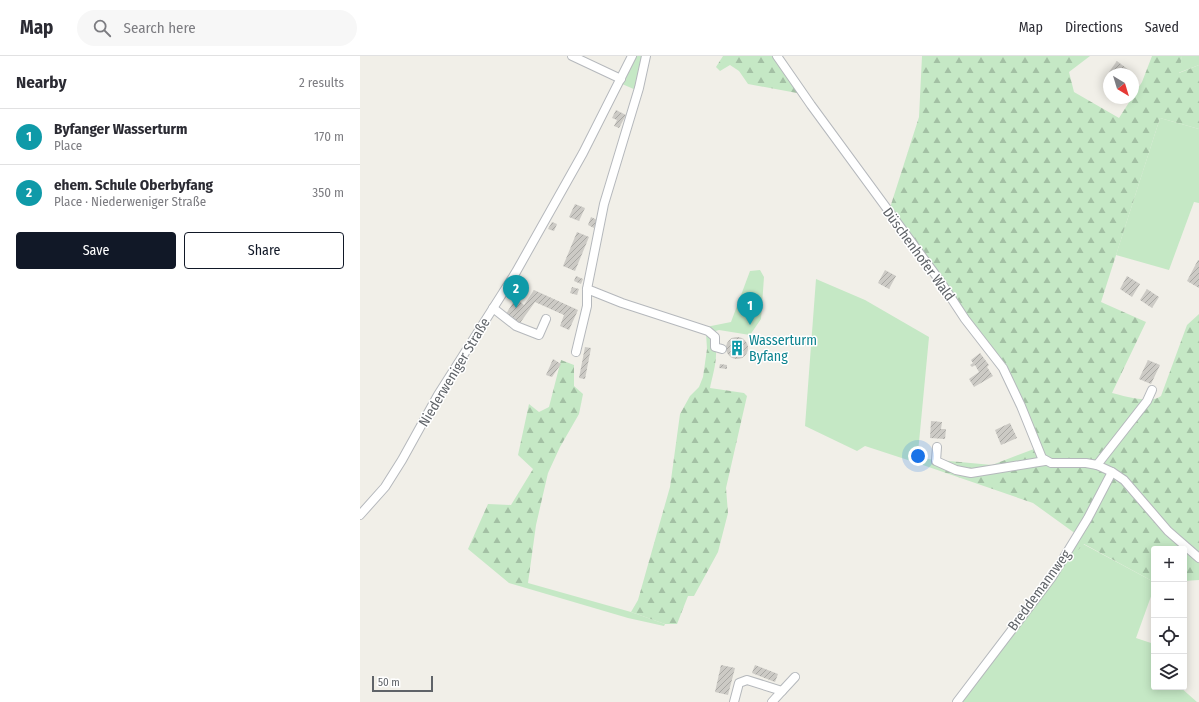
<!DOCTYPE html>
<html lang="en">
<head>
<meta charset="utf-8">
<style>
  :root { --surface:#fff; --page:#f7f7f7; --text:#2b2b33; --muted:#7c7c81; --line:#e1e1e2; --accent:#111827 }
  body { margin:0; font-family:"Fira Sans Condensed",sans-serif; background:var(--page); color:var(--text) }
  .controls { position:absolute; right:12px; bottom:12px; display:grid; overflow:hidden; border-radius:4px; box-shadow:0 2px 10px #0003 }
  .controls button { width:36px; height:36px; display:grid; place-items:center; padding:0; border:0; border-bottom:1px solid var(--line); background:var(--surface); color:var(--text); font:20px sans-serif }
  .compass { position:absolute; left:743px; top:12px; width:36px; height:36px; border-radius:50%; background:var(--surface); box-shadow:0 2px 10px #0003; rotate:142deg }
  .scale { position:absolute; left:12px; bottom:10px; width:61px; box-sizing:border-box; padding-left:4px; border:2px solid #5f6368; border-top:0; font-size:11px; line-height:14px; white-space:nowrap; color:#5f6368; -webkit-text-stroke:3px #fff; paint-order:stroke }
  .you { position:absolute; left:558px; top:400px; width:14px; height:14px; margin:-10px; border:3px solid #fff; border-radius:50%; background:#1a73e8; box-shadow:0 0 0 6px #1a73e833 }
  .badge { display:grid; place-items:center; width:26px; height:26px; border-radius:50%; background:var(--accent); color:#fff; font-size:13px; font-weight:700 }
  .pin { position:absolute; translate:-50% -33px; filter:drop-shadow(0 1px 2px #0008) }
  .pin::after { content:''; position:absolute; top:21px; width:14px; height:12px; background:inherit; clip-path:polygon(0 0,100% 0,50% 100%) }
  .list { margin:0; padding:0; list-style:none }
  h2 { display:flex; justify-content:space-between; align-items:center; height:52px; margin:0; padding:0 16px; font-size:17px }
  h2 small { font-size:13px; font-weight:400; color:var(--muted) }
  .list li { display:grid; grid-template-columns:26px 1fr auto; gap:12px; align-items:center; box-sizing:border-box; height:56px; padding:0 16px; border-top:1px solid var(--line) }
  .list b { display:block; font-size:15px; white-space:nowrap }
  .list p { margin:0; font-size:13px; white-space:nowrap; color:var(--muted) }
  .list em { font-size:13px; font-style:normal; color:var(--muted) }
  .actions { display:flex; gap:8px; padding:12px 16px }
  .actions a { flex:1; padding:9px 0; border:1px solid var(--accent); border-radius:4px; text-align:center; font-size:14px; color:var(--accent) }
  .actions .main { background:var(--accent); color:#fff }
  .icon { flex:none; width:22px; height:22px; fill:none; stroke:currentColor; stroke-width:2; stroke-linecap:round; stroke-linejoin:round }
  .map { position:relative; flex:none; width:839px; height:646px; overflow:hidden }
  header { display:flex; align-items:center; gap:24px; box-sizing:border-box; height:56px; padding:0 20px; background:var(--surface); border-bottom:1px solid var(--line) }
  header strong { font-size:19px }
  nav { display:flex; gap:22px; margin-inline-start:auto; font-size:14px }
  .search { width:280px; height:36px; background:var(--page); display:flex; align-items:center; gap:10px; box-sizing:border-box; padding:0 14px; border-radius:22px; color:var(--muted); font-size:15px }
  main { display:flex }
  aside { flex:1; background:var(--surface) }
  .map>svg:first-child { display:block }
  .green { fill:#c5e8c5 }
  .forest { fill:url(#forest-firs) }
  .building { fill:url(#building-hatch) }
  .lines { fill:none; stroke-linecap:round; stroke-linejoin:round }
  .minor-casing { stroke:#b5b8bc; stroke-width:10 }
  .minor { stroke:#fff; stroke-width:8 }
  .labels { text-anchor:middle; stroke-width:3; stroke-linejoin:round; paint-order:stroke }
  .street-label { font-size:14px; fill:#5f6368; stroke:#fff }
  .culture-label { font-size:14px; fill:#0d838f; stroke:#fff; text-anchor:start }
</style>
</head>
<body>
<header>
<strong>Map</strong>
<div class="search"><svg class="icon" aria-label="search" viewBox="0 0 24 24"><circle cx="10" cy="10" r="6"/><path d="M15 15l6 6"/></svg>Search here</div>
<nav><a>Map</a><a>Directions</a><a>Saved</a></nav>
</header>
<main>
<aside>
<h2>Nearby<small>2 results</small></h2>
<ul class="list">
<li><span class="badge" style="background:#0f9aa8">1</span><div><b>Byfanger Wasserturm</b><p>Place</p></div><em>170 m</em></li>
<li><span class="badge" style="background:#0f9aa8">2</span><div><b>ehem. Schule Oberbyfang</b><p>Place · Niederweniger Straße</p></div><em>350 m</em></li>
</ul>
<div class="actions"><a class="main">Save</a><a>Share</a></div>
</aside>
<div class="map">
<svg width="839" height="646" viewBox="0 0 839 646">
  <defs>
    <pattern id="forest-firs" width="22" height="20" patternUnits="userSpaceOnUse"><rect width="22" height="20" fill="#c5e8c5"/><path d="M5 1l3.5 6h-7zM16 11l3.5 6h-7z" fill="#a3c0a4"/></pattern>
    <pattern id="building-hatch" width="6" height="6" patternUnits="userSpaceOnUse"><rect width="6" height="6" fill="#cccac5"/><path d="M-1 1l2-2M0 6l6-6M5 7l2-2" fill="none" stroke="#a9a8a4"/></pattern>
  </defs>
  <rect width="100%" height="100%" fill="#f1efe8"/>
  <!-- green -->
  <g class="green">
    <polygon points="275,0 284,0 276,34 262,28"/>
    <polygon points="822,0 839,0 839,9 818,17"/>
    <polygon points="800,62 839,73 839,147 834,146 809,214 756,199"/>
    <polygon points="400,214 404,221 401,263 390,279 359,274 352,276 346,271 371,266 390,215"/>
    <polygon points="456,223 505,244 569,281 557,407 505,390 497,395 445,370"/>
    <polygon points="711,488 723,488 794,526 794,532 776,582 794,588 794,631 820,631 837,646 601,646"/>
    <polygon points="149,527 168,527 271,556 305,568 304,570 268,562"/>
  </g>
  <!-- forest -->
  <g class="forest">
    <polygon points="363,0 416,0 439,34 437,37 388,28 379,15 370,9 360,15 356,11"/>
    <path d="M562,0H730L709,16L714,36L759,62L782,26L792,0H822L819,17L839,9V73L800,62L741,246L786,266L752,337C763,340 792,348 801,340L827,269L839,258V524L824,525V493H794V526L724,488L718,494L711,488L716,478L673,447L557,407V402L632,409L674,393L652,331L528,158L559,61Z"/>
    <path d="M346,277C364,287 353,316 350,332L384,337L387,340L366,432L368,457L358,496L334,540H328L317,568H305L271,556L278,544L310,431L320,358L330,340L339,331L343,321L347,293Z"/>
    <polygon points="201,304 214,309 214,330 223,338 219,358 200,391 188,417 176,469 168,527 149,527 108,493 128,448 151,449 173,413 158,399 169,348 179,356 189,351"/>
  </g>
  <!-- building -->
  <g class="building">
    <polygon points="757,5 770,15 768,18 752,18 749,16"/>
    <polygon points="749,21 749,32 744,28"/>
    <polygon points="256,54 266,59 259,72 254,70 257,64 252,62"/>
    <polygon points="215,148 225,152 219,165 209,161"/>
    <polygon points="231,161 237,164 234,172 228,169"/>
    <polygon points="192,166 197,168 194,175 188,173"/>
    <polygon points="217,176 229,181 215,215 203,210"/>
    <polygon points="838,204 839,204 839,232 827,225"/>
    <polygon points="525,214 536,220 529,233 518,227"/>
    <polygon points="216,220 223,223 221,228 214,225"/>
    <polygon points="767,220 780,228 772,241 760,233"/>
    <polygon points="212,231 219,233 217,239 210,237"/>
    <polygon points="787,233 799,241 792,252 780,244"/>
    <polygon points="174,234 218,254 209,274 200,270 204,259 175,246 160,267 146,258 156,242 164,249"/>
    <circle cx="377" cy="292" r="11"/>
    <polygon points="225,291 231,292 225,323 219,322"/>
    <polygon points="620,297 629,309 627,311 633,320 614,331 609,323 619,316 615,309 612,311 610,309 613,307 611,304"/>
    <polygon points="193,303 201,308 192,321 186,319"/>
    <polygon points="788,304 800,309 791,328 779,323"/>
    <polygon points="360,308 367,309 367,313 359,312"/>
    <polygon points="571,365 582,366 581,373 586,373 585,383 570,382"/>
    <polygon points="650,367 657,382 641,389 635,374"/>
    <polygon points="361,609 375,612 368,639 355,636"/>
    <polygon points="395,609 418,618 415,626 392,617"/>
  </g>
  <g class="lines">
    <!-- minor casing -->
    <g class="minor-casing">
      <g id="minor">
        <polyline points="212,0 261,23"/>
        <polyline points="417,0 451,49 580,225 605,263 643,312 661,350 682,402 691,407 726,407 737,409 752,416 764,424 808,475 839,502"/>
        <polyline points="227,233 262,247 348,275 355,281 355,291 362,293"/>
        <polyline points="133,252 156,270 179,279 186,263"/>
        <polyline points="216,296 227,250 227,233 244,148 279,32 286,0"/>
        <polyline points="577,391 576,405 596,414 611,417 685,405"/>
        <polyline points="737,409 787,345 792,334"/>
        <polyline points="0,459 25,431 42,404 78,339 156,216 223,97 272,0"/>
        <polyline points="422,635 435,621"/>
        <polyline points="374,646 379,627 387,624 422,635 412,646"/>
        <polyline points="597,646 692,521 728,462 752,416"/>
      </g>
    </g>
    <!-- minor -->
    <use href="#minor" class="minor"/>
  </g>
  <!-- icons -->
  <defs>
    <g id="building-bare" transform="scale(1.2)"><path d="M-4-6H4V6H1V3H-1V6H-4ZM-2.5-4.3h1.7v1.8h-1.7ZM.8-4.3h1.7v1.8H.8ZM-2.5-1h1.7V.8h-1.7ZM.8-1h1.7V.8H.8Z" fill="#0f9aa8" stroke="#fff" stroke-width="2.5" paint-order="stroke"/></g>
  </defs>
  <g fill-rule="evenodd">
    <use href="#building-bare" x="377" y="292"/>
  </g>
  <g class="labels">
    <!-- street labels -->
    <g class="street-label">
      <text transform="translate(559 198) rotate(54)" y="5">Düschenhofer Wald</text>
      <text transform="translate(94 316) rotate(-59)" y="5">Niederweniger Straße</text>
      <text transform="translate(679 534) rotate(-54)" y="5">Breddemannweg</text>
    </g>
    <!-- culture labels -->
    <g class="culture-label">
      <text x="389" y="289">Wasserturm<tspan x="389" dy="16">Byfang</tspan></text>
    </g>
  </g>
</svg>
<div class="controls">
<button>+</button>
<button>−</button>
<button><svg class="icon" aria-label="locate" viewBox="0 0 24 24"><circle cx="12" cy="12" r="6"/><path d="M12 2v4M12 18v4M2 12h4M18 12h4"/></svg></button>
<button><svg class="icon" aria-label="layers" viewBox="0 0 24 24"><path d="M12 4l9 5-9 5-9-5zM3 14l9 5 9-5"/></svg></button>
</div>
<svg class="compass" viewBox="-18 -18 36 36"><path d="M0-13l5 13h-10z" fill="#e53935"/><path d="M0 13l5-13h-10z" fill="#7c7c81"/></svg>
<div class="scale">50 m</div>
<div class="you"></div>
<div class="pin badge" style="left:390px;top:269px;background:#0f9aa8">1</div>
<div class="pin badge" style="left:156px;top:252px;background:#0f9aa8">2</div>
</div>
</main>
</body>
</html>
